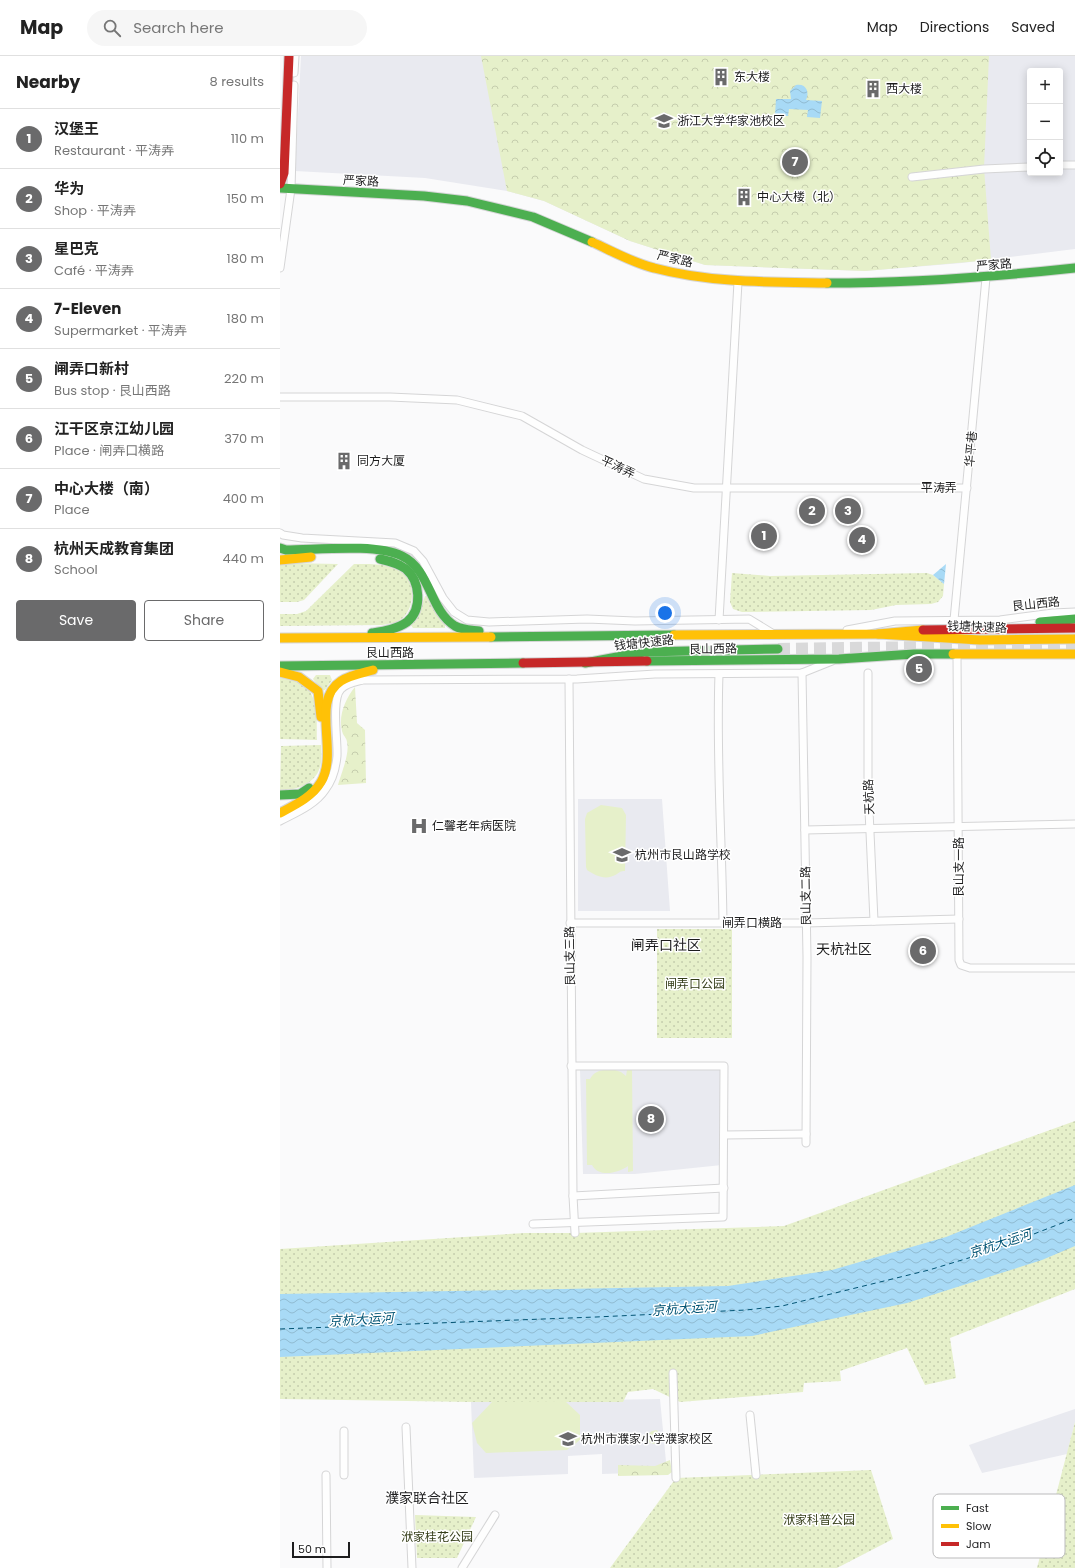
<!DOCTYPE html>
<html lang="en">
<head>
<meta charset="utf-8">
<style>
  :root { --surface:#fff; --page:#f6f6f6; --text:#222; --muted:#767676; --line:#e0e0e0; --accent:#6a6a6b }
  body { margin:0; font-family:Poppins,"Noto Sans SC",sans-serif; background:var(--page); color:var(--text) }
  .controls { position:absolute; right:12px; top:12px; display:grid; overflow:hidden; border-radius:4px; box-shadow:0 2px 10px #0003 }
  .controls button { width:36px; height:36px; display:grid; place-items:center; padding:0; border:0; border-bottom:1px solid var(--line); background:var(--surface); color:var(--text); font:20px sans-serif }
  .scale { position:absolute; left:12px; bottom:10px; width:58px; box-sizing:border-box; padding-left:4px; border:2px solid #1d1d1e; border-top:0; font-size:11px; line-height:14px; white-space:nowrap; color:#1d1d1e; -webkit-text-stroke:3px #fff; paint-order:stroke }
  .you { position:absolute; left:385px; top:557px; width:14px; height:14px; margin:-10px; border:3px solid #fff; border-radius:50%; background:#1a73e8; box-shadow:0 0 0 6px #1a73e833 }
  .badge { display:grid; place-items:center; width:26px; height:26px; border-radius:50%; background:var(--accent); color:#fff; font-size:13px; font-weight:700 }
  .pin { position:absolute; translate:-50% -50%; border:2px solid #fff; box-shadow:0 1px 4px #0006 }
  .list { margin:0; padding:0; list-style:none }
  h2 { display:flex; justify-content:space-between; align-items:center; height:52px; margin:0; padding:0 16px; font-size:17px }
  h2 small { font-size:13px; font-weight:400; color:var(--muted) }
  .list li { display:grid; grid-template-columns:26px 1fr auto; gap:12px; align-items:center; box-sizing:border-box; height:60px; padding:0 16px; border-top:1px solid var(--line) }
  .list b { display:block; font-size:15px; white-space:nowrap }
  .list p { margin:0; font-size:13px; white-space:nowrap; color:var(--muted) }
  .list em { font-size:13px; font-style:normal; color:var(--muted) }
  .actions { display:flex; gap:8px; padding:12px 16px }
  .actions a { flex:1; padding:9px 0; border:1px solid var(--accent); border-radius:4px; text-align:center; font-size:14px; color:var(--accent) }
  .actions .main { background:var(--accent); color:#fff }
  .icon { flex:none; width:22px; height:22px; fill:none; stroke:currentColor; stroke-width:2; stroke-linecap:round; stroke-linejoin:round }
  .map { position:relative; flex:none; width:795px; height:1512px; overflow:hidden }
  header { display:flex; align-items:center; gap:24px; box-sizing:border-box; height:56px; padding:0 20px; background:var(--surface); border-bottom:1px solid var(--line) }
  header strong { font-size:19px }
  nav { display:flex; gap:22px; margin-inline-start:auto; font-size:14px }
  .search { width:280px; height:36px; background:var(--page); display:flex; align-items:center; gap:10px; box-sizing:border-box; padding:0 14px; border-radius:22px; color:var(--muted); font-size:15px }
  main { display:flex }
  aside { flex:1; background:var(--surface) }
  .map>svg:first-child { display:block }
  .built { fill:#e9eaf0; fill-rule:evenodd }
  .green { fill:url(#green-dots) }
  .forest { fill:url(#forest-crowns) }
  .pitch { fill:#e6f0ca }
  .water { fill:url(#water-waves) }
  .lines { fill:none; stroke-linecap:round; stroke-linejoin:round }
  .ferry { stroke:#025474; stroke-width:1; stroke-dasharray:5 4; stroke-linecap:butt }
  .highway-tunnel { stroke:#d9d9da; stroke-width:12; stroke-dasharray:12 6; stroke-linecap:butt }
  .street-casing { stroke:#d5d5d6; stroke-width:9 }
  .fast-casing { stroke:#d5d5d6; stroke-width:11 }
  .slow-casing { stroke:#d5d5d6; stroke-width:11 }
  .jam-casing { stroke:#d5d5d6; stroke-width:11 }
  .street { stroke:#fefefe; stroke-width:7 }
  .fast { stroke:#4caf50; stroke-width:9 }
  .slow { stroke:#ffc107; stroke-width:9 }
  .jam { stroke:#c62828; stroke-width:9 }
  .labels { text-anchor:middle; stroke-width:3; stroke-linejoin:round; paint-order:stroke }
  .poi-label { font-size:12px; fill:#1d1d1e; stroke:#fff; text-anchor:start }
  .street-label { font-size:12px; fill:#1d1d1e; stroke:#fff }
  .park-label { font-size:12px; fill:#343d18; stroke:#fff }
  .water-label { font-size:13px; font-style:italic; fill:#025474; stroke:#fff }
  .quarter-label { font-size:14px; fill:#1d1d1e; stroke:#fff }
  .key { fill:#fff; stroke:#bbbbbc; stroke-width:1 }
  .key-label { font-size:11px; fill:#1d1d1e }
</style>
</head>
<body>
<header>
<strong>Map</strong>
<div class="search"><svg class="icon" aria-label="search" viewBox="0 0 24 24"><circle cx="10" cy="10" r="6"/><path d="M15 15l6 6"/></svg>Search here</div>
<nav><a>Map</a><a>Directions</a><a>Saved</a></nav>
</header>
<main>
<aside>
<h2>Nearby<small>8 results</small></h2>
<ul class="list">
<li><span class="badge">1</span><div><b>汉堡王</b><p>Restaurant · 平涛弄</p></div><em>110 m</em></li>
<li><span class="badge">2</span><div><b>华为</b><p>Shop · 平涛弄</p></div><em>150 m</em></li>
<li><span class="badge">3</span><div><b>星巴克</b><p>Café · 平涛弄</p></div><em>180 m</em></li>
<li><span class="badge">4</span><div><b>7-Eleven</b><p>Supermarket · 平涛弄</p></div><em>180 m</em></li>
<li><span class="badge">5</span><div><b>闸弄口新村</b><p>Bus stop · 艮山西路</p></div><em>220 m</em></li>
<li><span class="badge">6</span><div><b>江干区京江幼儿园</b><p>Place · 闸弄口横路</p></div><em>370 m</em></li>
<li><span class="badge">7</span><div><b>中心大楼（南）</b><p>Place</p></div><em>400 m</em></li>
<li><span class="badge">8</span><div><b>杭州天成教育集团</b><p>School</p></div><em>440 m</em></li>
</ul>
<div class="actions"><a class="main">Save</a><a>Share</a></div>
</aside>
<div class="map">
<svg width="795" height="1512" viewBox="0 0 795 1512">
  <defs>
    <pattern id="green-dots" width="8" height="8" patternUnits="userSpaceOnUse"><rect width="8" height="8" fill="#e6f0ca"/><path d="M2 2h.1M6 6h.1" fill="none" stroke="#c5cdad" stroke-width="1.8" stroke-linecap="round"/></pattern>
    <pattern id="forest-crowns" width="20" height="18" patternUnits="userSpaceOnUse"><rect width="20" height="18" fill="#e6f0ca"/><path d="M2 6a3 3 0 1 1 6 0M12 15a3 3 0 1 1 6 0" fill="none" stroke="#c5cdad"/></pattern>
    <pattern id="water-waves" width="16" height="10" patternUnits="userSpaceOnUse"><rect width="16" height="10" fill="#a8daf6"/><path d="M0 5q4-4 8 0t8 0" fill="none" stroke="#90bbd2"/></pattern>
  </defs>
  <rect width="100%" height="100%" fill="#fafafb"/>
  <!-- built -->
  <g class="built">
    <path d="M21,0H795V193L682,207L585,215L425,209L350,185L264,145L227,135L145,122L15,115ZM750,15H780V117H750Z"/>
    <polygon points="298,743 382,743 390,855 298,855"/>
    <polygon points="300,1013 440,1013 442,1109 355,1118 303,1118"/>
    <polygon points="380,1343 387,1416 322,1418 322,1398 288,1400 288,1418 194,1422 191,1346"/>
    <polygon points="795,1353 795,1366 787,1398 702,1417 689,1389"/>
  </g>
  <!-- green -->
  <g class="green">
    <polygon points="7,507 58,508 24,544 17,546 0,546 0,509"/>
    <path d="M74,508C88,508 104,507 117,513C138,523 137,559 114,567C110,568 106,568 102,569L0,570V558H17L26,555Z"/>
    <polygon points="452,517 490,520 647,517 653,519 664,528 663,540 658,546 651,548 616,549 591,554 462,556 453,553 450,546"/>
    <polygon points="145,540 149,541 165,566 165,572 133,572 130,568 139,558"/>
    <polygon points="36,619 50,619 52,624 45,634 42,634 33,623"/>
    <path d="M0,621C39,624 37,653 37,684L0,683Z"/>
    <path d="M41,689C41,695 42,701 41,706C39,726 18,735 0,734L1,690Z"/>
    <rect x="377" y="873" width="75" height="109"/>
    <polygon points="795,1065 795,1233 670,1282 676,1322 645,1329 627,1292 560,1315 561,1325 524,1327 523,1336 400,1346 373,1333 348,1336 343,1346 191,1346 0,1343 0,1193 245,1177 295,1177 504,1170"/>
    <polygon points="795,1366 795,1512 757,1512"/>
    <polygon points="591,1414 613,1483 557,1512 330,1512 396,1422"/>
    <polygon points="135,1459 196,1461 177,1502 137,1502"/>
  </g>
  <!-- forest -->
  <g class="forest">
    <polygon points="201,0 709,0 704,112 711,204 585,215 425,209 350,185 264,145 227,135"/>
    <path d="M75,631L77,667L85,674L86,727L58,729C61,718 70,697 67,686C67,683 64,680 63,678C57,662 65,643 75,631Z"/>
    <polygon points="377,1374 380,1381 374,1388 367,1386 363,1382 372,1375"/>
    <polygon points="390,1404 392,1416 388,1419 338,1420 338,1409 375,1410"/>
  </g>
  <!-- pitch -->
  <g class="pitch">
    <path d="M321,749L342,752L346,759L345,815C340,815 340,816 337,818C326,825 316,820 307,814L306,811L305,763L307,757Z"/>
    <path d="M332,1013L341,1016L346,1020L347,1014L352,1013L353,1115L348,1116V1110C338,1117 319,1122 312,1109H307L306,1023H310C315,1014 322,1014 332,1013Z"/>
    <polygon points="285,1345 300,1359 300,1384 287,1394 206,1397 197,1387 192,1367 212,1346"/>
  </g>
  <!-- water -->
  <g class="water">
    <path d="M516,29C526,27 530,36 526,44L542,45L540,62L527,61L528,54L509,53L508,60L495,59L496,43H511L510,35Z"/>
    <polygon points="666,508 664,528 653,519"/>
    <polygon points="795,1129 795,1190 762,1204 627,1247 472,1280 0,1301 0,1238 448,1230 552,1214 666,1181"/>
  </g>
  <g class="lines">
    <!-- ferry -->
    <polyline class="ferry" points="0,1273 316,1261 466,1254 502,1250 649,1214 705,1197 795,1162"/>
    <!-- highway-tunnel -->
    <polyline class="highway-tunnel" points="498,593 795,589"/>
    <!-- street casing -->
    <g class="street-casing">
      <g id="street">
        <polyline points="14,17 15,0"/>
        <polyline points="780,109 795,109"/>
        <polyline points="632,121 704,113 750,111"/>
        <polyline points="0,212 11,133 14,29"/>
        <polyline points="0,341 110,341 177,344 242,360 302,394 364,423 414,432 687,432"/>
        <polyline points="0,477 3,479 22,482 115,487 134,495 143,505 163,542 174,556 187,564 209,566 307,563 355,565 469,563 492,577"/>
        <polyline points="439,564 458,226"/>
        <polyline points="674,564 706,222"/>
        <polyline points="567,574 615,565 720,564 773,557 795,556"/>
        <polyline points="677,598 679,904 681,909 690,912 795,912"/>
        <polyline points="522,617 527,901 526,1087"/>
        <polyline points="588,617 588,732 594,865"/>
        <path d="M439,618C436,701 442,784 443,867"/>
        <polyline points="289,623 293,1140 295,1177"/>
        <path d="M0,765C15,757 35,749 45,734C52,725 56,711 57,700C58,686 51,643 61,633C67,627 75,626 83,624L297,623L375,618L522,617L552,605"/>
        <polyline points="525,774 795,768"/>
        <polyline points="290,867 526,867 679,863"/>
        <polyline points="444,1079 526,1078"/>
        <polyline points="293,1140 444,1132"/>
        <polyline points="253,1168 443,1161 444,1010 291,1010"/>
        <polyline points="393,1317 396,1422"/>
        <polyline points="470,1359 476,1419"/>
        <polyline points="126,1371 132,1512"/>
        <polyline points="64,1375 64,1419"/>
        <polyline points="46,1419 47,1512"/>
        <polyline points="182,1512 215,1459"/>
      </g>
    </g>
    <!-- fast casing -->
    <g class="fast-casing">
      <g id="fast">
        <polyline points="0,132 144,140 187,145 253,161 312,186"/>
        <path d="M547,227C631,227 712,221 795,212"/>
        <path d="M0,492L6,494C36,494 95,487 122,500C151,514 149,554 175,570C182,574 192,574 199,575"/>
        <polyline points="760,566 795,563"/>
        <path d="M92,577C104,575 117,573 127,566C143,553 140,525 126,513C118,507 109,505 100,503"/>
        <polyline points="211,581 394,579"/>
        <polyline points="367,605 559,603 634,598 673,598"/>
        <polyline points="305,607 364,596 498,593"/>
        <polyline points="0,610 243,607"/>
        <polyline points="0,739 20,738 29,732"/>
      </g>
    </g>
    <!-- slow casing -->
    <g class="slow-casing">
      <g id="slow">
        <path d="M312,186C332,195 353,207 374,212C431,227 489,226 547,227"/>
        <polyline points="0,504 31,501"/>
        <polyline points="598,578 700,584 795,583"/>
        <polyline points="394,579 598,578 643,574"/>
        <polyline points="0,582 211,581"/>
        <polyline points="673,598 795,598"/>
        <polyline points="0,616 19,621 38,635 41,661"/>
        <path d="M0,757C15,749 32,741 41,726C59,696 30,645 61,625C70,619 82,617 93,614"/>
      </g>
    </g>
    <!-- jam casing -->
    <g class="jam-casing">
      <g id="jam">
        <polyline points="0,128 4,117 9,0"/>
        <polyline points="643,574 795,572"/>
        <polyline points="243,607 367,605"/>
      </g>
    </g>
    <!-- street -->
    <use href="#street" class="street"/>
    <!-- fast -->
    <use href="#fast" class="fast"/>
    <!-- slow -->
    <use href="#slow" class="slow"/>
    <!-- jam -->
    <use href="#jam" class="jam"/>
  </g>
  <!-- icons -->
  <defs>
    <g id="building-bare" transform="scale(1.38)"><path d="M-4-6H4V6H1V3H-1V6H-4ZM-2.5-4.3h1.7v1.8h-1.7ZM.8-4.3h1.7v1.8H.8ZM-2.5-1h1.7V.8h-1.7ZM.8-1h1.7V.8H.8Z" fill="#6a6a6b" stroke="#fff" stroke-width="2.5" paint-order="stroke"/></g>
    <g id="university-bare" transform="scale(1.38)"><path d="M0-5L7-2L0 1L-7-2ZM-4 1L0 2.5L4 1V4Q0 6-4 4Z" fill="#6a6a6b" stroke="#fff" stroke-width="2.5" paint-order="stroke"/></g>
    <g id="hospital-bare" transform="scale(1.38)"><path d="M-5-5h3v3.5h4V-5h3V5h-3V1.5h-4V5h-3Z" fill="#6a6a6b" stroke="#fff" stroke-width="2.5" paint-order="stroke"/></g>
    <g id="school-bare" transform="scale(1.38)"><path d="M0-5L7-2L0 1L-7-2ZM-4 1L0 2.5L4 1V4Q0 6-4 4Z" fill="#6a6a6b" stroke="#fff" stroke-width="2.5" paint-order="stroke"/></g>
  </defs>
  <g fill-rule="evenodd">
    <use href="#building-bare" x="441" y="21"/>
    <use href="#building-bare" x="593" y="33"/>
    <use href="#university-bare" x="384" y="65"/>
    <use href="#building-bare" x="464" y="141"/>
    <use href="#building-bare" x="64" y="405"/>
    <use href="#hospital-bare" x="139" y="770"/>
    <use href="#school-bare" x="342" y="799"/>
    <use href="#school-bare" x="288" y="1383"/>
  </g>
  <g class="labels">
    <!-- poi labels -->
    <g class="poi-label">
      <text x="454" y="25">东大楼</text>
      <text x="606" y="37">西大楼</text>
      <text x="397" y="69">浙江大学华家池校区</text>
      <text x="477" y="145">中心大楼（北）</text>
      <text x="77" y="409">同方大厦</text>
      <text x="152" y="774">仁馨老年病医院</text>
      <text x="355" y="803">杭州市艮山路学校</text>
      <text x="301" y="1387">杭州市濮家小学濮家校区</text>
    </g>
    <!-- street labels -->
    <g class="street-label">
      <text transform="translate(81 125) rotate(3)" y="4">严家路</text>
      <text transform="translate(395 203) rotate(13)" y="4">严家路</text>
      <text transform="translate(714 209) rotate(-5)" y="4">严家路</text>
      <text transform="translate(691 393) rotate(-85)" y="4">华平巷</text>
      <text transform="translate(338 411) rotate(25)" y="4">平涛弄</text>
      <text x="659" y="436">平涛弄</text>
      <text transform="translate(756 548) rotate(-6)" y="4">艮山西路</text>
      <text transform="translate(697 571) rotate(2)" y="4">钱塘快速路</text>
      <text transform="translate(364 587) rotate(-6)" y="4">钱塘快速路</text>
      <text transform="translate(433 593) rotate(-1)" y="4">艮山西路</text>
      <text x="110" y="601">艮山西路</text>
      <text transform="translate(589 741) rotate(-92)" y="4">天杭路</text>
      <text transform="translate(679 811) rotate(-90)" y="4">艮山支一路</text>
      <text transform="translate(526 840) rotate(-91)" y="4">艮山支二路</text>
      <text x="472" y="871">闸弄口横路</text>
      <text transform="translate(290 900) rotate(-91)" y="4">艮山支三路</text>
    </g>
    <!-- park labels -->
    <g class="park-label">
      <text x="415" y="932">闸弄口公园</text>
      <text x="539" y="1468">洑家科普公园</text>
      <text x="157" y="1485">洑家桂花公园</text>
    </g>
    <!-- water labels -->
    <g class="water-label">
      <text transform="translate(720 1187) rotate(-18)" y="5">京杭大运河</text>
      <text transform="translate(404 1252) rotate(-4)" y="5">京杭大运河</text>
      <text transform="translate(81 1263) rotate(-3)" y="5">京杭大运河</text>
    </g>
    <!-- quarter labels -->
    <g class="quarter-label">
      <text x="386" y="894">闸弄口社区</text>
      <text x="564" y="898">天杭社区</text>
      <text x="147" y="1447">濮家联合社区</text>
    </g>
  </g>
  <!-- legend -->
  <rect x="653" y="1438" width="132" height="64" rx="6" class="key"/>
  <rect x="661" y="1450" width="18" height="4" fill="#4caf50"/>
  <rect x="661" y="1468" width="18" height="4" fill="#ffc107"/>
  <rect x="661" y="1486" width="18" height="4" fill="#c62828"/>
  <g class="key-label">
    <text x="686" y="1456">Fast</text>
    <text x="686" y="1474">Slow</text>
    <text x="686" y="1492">Jam</text>
  </g>
</svg>
<div class="controls">
<button>+</button>
<button>−</button>
<button><svg class="icon" aria-label="locate" viewBox="0 0 24 24"><circle cx="12" cy="12" r="6"/><path d="M12 2v4M12 18v4M2 12h4M18 12h4"/></svg></button>
</div>
<div class="scale">50 m</div>
<div class="you"></div>
<div class="pin badge" style="left:484px;top:480px">1</div>
<div class="pin badge" style="left:532px;top:455px">2</div>
<div class="pin badge" style="left:568px;top:455px">3</div>
<div class="pin badge" style="left:582px;top:484px">4</div>
<div class="pin badge" style="left:639px;top:613px">5</div>
<div class="pin badge" style="left:643px;top:895px">6</div>
<div class="pin badge" style="left:515px;top:106px">7</div>
<div class="pin badge" style="left:371px;top:1063px">8</div>
</div>
</main>
</body>
</html>
